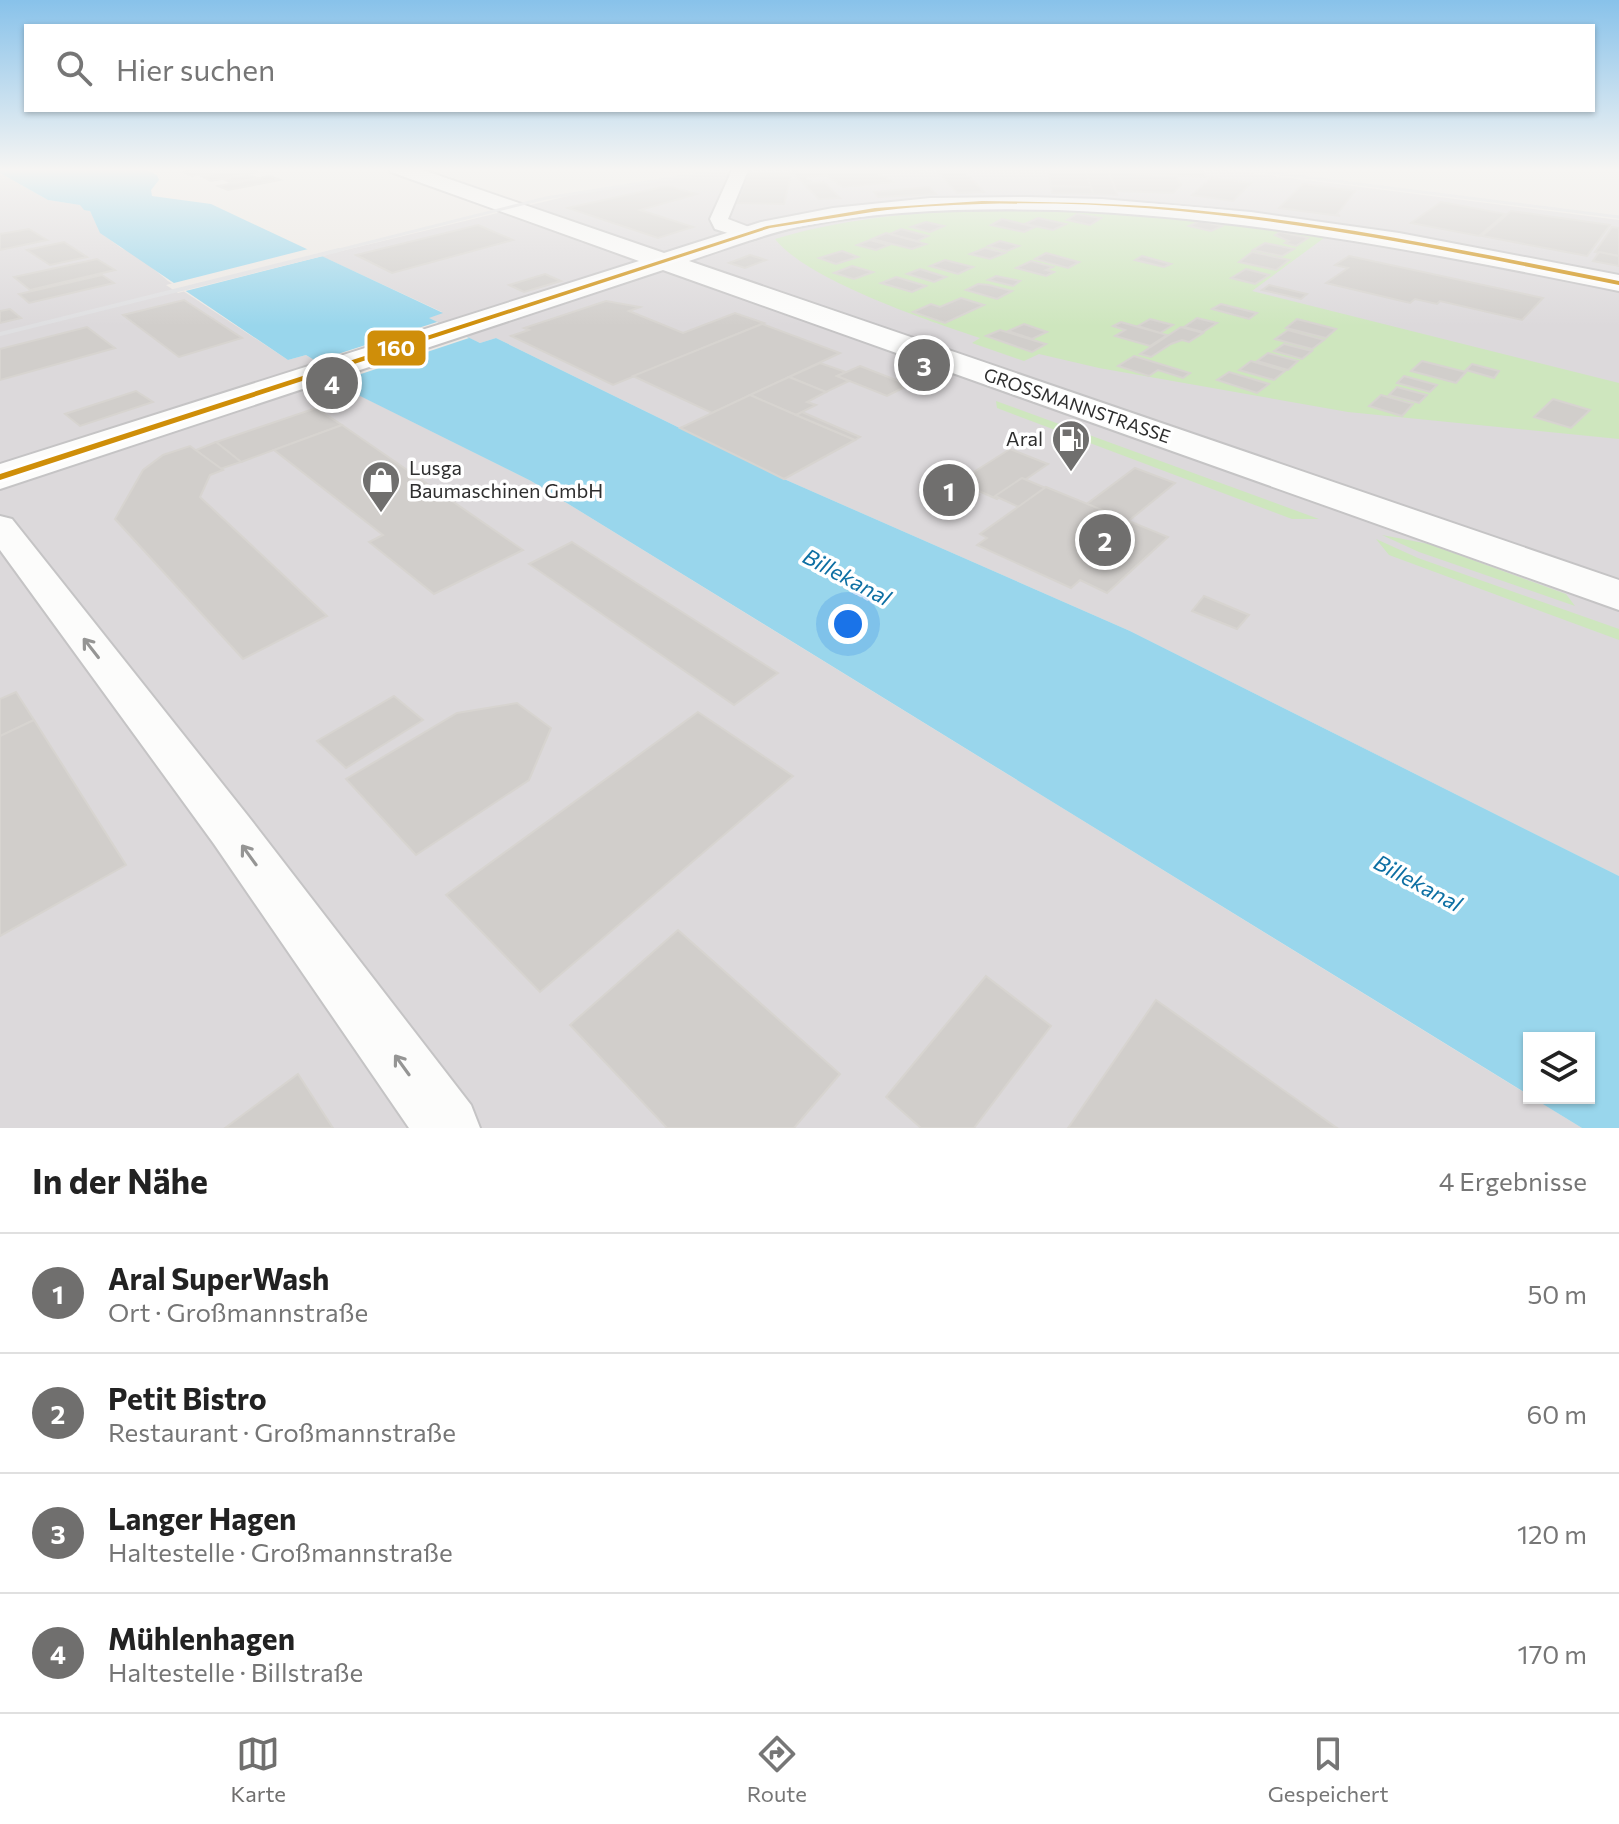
<!DOCTYPE html>
<html lang="de">
<head>
<meta charset="utf-8">
<style>
  :root { --surface:#fff; --page:#f6f6f6; --text:#222; --muted:#767676; --line:#e0e0e0; --accent:#706f6e }
  body { margin:0; font-family:Commissioner,sans-serif; background:var(--page); color:var(--text) }
  .controls { position:absolute; right:24px; bottom:24px; display:grid; overflow:hidden; border-radius:0px; box-shadow:0 2px 6px #0004 }
  .controls button { width:72px; height:72px; display:grid; place-items:center; padding:0; border:0; border-bottom:2px solid var(--line); background:var(--surface); color:var(--text); font:40px sans-serif }
  .you { position:absolute; left:848px; top:624px; width:28px; height:28px; margin:-20px; border:6px solid #fff; border-radius:50%; background:#1a73e8; box-shadow:0 0 0 12px #1a73e833 }
  .badge { display:grid; place-items:center; width:52px; height:52px; border-radius:50%; background:var(--accent); color:#fff; font-size:26px; font-weight:700 }
  .pin { position:absolute; translate:-50% -50%; border:4px solid #fff; box-shadow:0 2px 8px #0006 }
  .list { margin:0; padding:0; list-style:none }
  h2 { display:flex; justify-content:space-between; align-items:center; height:104px; margin:0; padding:0 32px; font-size:34px }
  h2 small { font-size:26px; font-weight:400; color:var(--muted) }
  .list li { display:grid; grid-template-columns:52px 1fr auto; gap:24px; align-items:center; box-sizing:border-box; height:120px; padding:0 32px; border-top:2px solid var(--line) }
  .list b { display:block; font-size:30px; white-space:nowrap }
  .list p { margin:0; font-size:26px; white-space:nowrap; color:var(--muted) }
  .list em { font-size:26px; font-style:normal; color:var(--muted) }
  .icon { flex:none; width:44px; height:44px; fill:none; stroke:currentColor; stroke-width:2; stroke-linecap:round; stroke-linejoin:round }
  .map { position:relative; flex:none; width:1619px; height:1128px; overflow:hidden }
  .search { position:absolute; background:var(--surface); box-shadow:0 2px 6px #0004; left:24px; right:24px; top:24px; height:88px; display:flex; align-items:center; gap:20px; box-sizing:border-box; padding:0 28px; border-radius:0px; color:var(--muted); font-size:30px }
  .sheet { height:584px; background:var(--surface) }
  nav { display:flex; justify-content:space-around; align-items:center; box-sizing:border-box; height:112px; border-top:2px solid var(--line); background:var(--surface); font-size:22px; color:var(--muted) }
  nav a { display:grid; justify-items:center; gap:4px }
  nav .on { color:var(--accent) }
  .map>svg:first-child { display:block }
  .industrial { fill:#dcd9db }
  .green { fill:#cee6be }
  .water { fill:#99d6ec }
  .pier { fill:#ece8e4 }
  .building { fill:#d1cecb; stroke:#d7d4d0; stroke-width:2 }
  .lines { fill:none; stroke-linecap:round; stroke-linejoin:round }
  .street-casing { stroke:#c5c4c5; stroke-width:4 }
  .secondary-casing { stroke:#c5c4c5; stroke-width:4 }
  .street { fill:#fcfcfb; fill-rule:evenodd }
  .secondary { fill:#fcfcfb; fill-rule:evenodd }
  .rail-far1 { stroke:#dfdfe1; stroke-width:3 }
  .rail { stroke:#dfdfe1; stroke-width:4 }
  .bus-1-casing { stroke:#fff; stroke-width:6 }
  .bus-1 { fill:#cf8e09; fill-rule:evenodd }
  .oneway { stroke:#959594 }
  .labels { text-anchor:middle; stroke-width:7; stroke-linejoin:round; paint-order:stroke }
  .far-street-label { font-size:18px; fill:#2e2e2e; stroke:#fff }
  .poi-label { font-size:20px; fill:#2e2e2e; stroke:#fff; text-anchor:end }
  .water-label { font-size:22px; font-style:italic; fill:#0d6fa3; stroke:#fff }
  .line-badge { stroke:#fff; stroke-width:3 }
  .badge-label { font-size:22px; text-anchor:middle; font-weight:bold; fill:#fff }
</style>
</head>
<body>
<div class="map">
<svg width="1619" height="1128" viewBox="0 0 1619 1128">
  <rect width="100%" height="100%" fill="#ece8e4"/>
  <!-- industrial -->
  <g class="industrial">
    <polygon points="757,168 1212,168 1619,220 1619,876 1130,631 784,479 496,338 480,343 427,318 442,312 321,256 572,195 656,180"/>
    <polygon points="0,173 48,200 81,205 90,211 100,232 121,248 137,255 168,281 288,360 306,355 356,385 347,389 531,481 1582,1128 0,1128"/>
  </g>
  <!-- green -->
  <g class="green">
    <path d="M1039,209L1147,214L1328,235L1252,291L1619,383V439L1348,412L1099,368L1039,354L1024,361L972,343L980,338C929,321 807,280 775,239C862,213 949,210 1039,209Z"/>
    <polygon points="996,401 1319,519 1292,519 997,408"/>
    <polygon points="1382,535 1429,544 1566,594 1575,606 1419,552"/>
    <polygon points="1376,539 1418,558 1619,629 1619,640 1389,555"/>
  </g>
  <!-- water -->
  <polygon class="water" points="0,168 142,168 157,175 159,180 151,190 152,196 211,204 443,313 429,318 480,343 496,338 784,479 1130,631 1619,876 1619,1128 1582,1128 1533,1098 1589,1098 1589,1038 1529,1038 1529,1095 531,481 346,389 355,385 306,355 288,360 100,233 90,211 84,210 80,205 48,200 0,173"/>
  <!-- pier -->
  <g class="pier">
    <polygon points="312,248 327,255 178,293 166,285"/>
    <polygon points="437,322 469,338 346,379 316,361"/>
  </g>
  <!-- building -->
  <g class="building">
    <polygon points="207,168 236,168 192,176 183,172"/>
    <polygon points="244,168 259,172 211,181 201,176"/>
    <polygon points="916,168 919,171 877,173 893,182 843,187 817,169"/>
    <polygon points="935,168 961,168 984,192 957,193"/>
    <polygon points="961,168 1048,168 1049,170 963,171"/>
    <polygon points="1048,168 1085,168 1091,187 1051,186"/>
    <polygon points="1085,168 1173,168 1176,176 1086,172"/>
    <polygon points="1173,168 1202,170 1206,177 1176,176"/>
    <polygon points="819,170 826,176 806,177 812,183 804,184 792,172"/>
    <polygon points="1086,172 1109,172 1117,195 1093,194"/>
    <polygon points="1109,172 1176,176 1181,185 1173,193 1116,191"/>
    <polygon points="247,174 257,178 232,183 223,179"/>
    <polygon points="748,174 791,175 784,204 737,203"/>
    <polygon points="270,176 280,180 228,190 218,186"/>
    <polygon points="1211,178 1251,183 1233,201 1192,195"/>
    <polygon points="824,182 840,198 819,199 804,184"/>
    <polygon points="1303,184 1355,191 1337,214 1340,216 1279,208"/>
    <polygon points="667,186 697,194 640,210 693,227 658,238 568,208"/>
    <polygon points="1051,186 1091,187 1093,194 1052,193"/>
    <polygon points="929,187 936,194 878,197 874,192"/>
    <polygon points="1441,202 1505,214 1479,236 1411,223"/>
    <polygon points="1511,211 1610,225 1587,256 1482,236"/>
    <polygon points="1077,214 1101,218 1090,225 1067,220"/>
    <polygon points="1038,218 1066,224 1053,230 1025,224"/>
    <polygon points="1002,219 1035,227 1024,232 991,225"/>
    <polygon points="1200,221 1222,226 1211,231 1189,226"/>
    <polygon points="926,222 944,226 930,232 911,227"/>
    <polygon points="478,225 513,240 392,273 356,255"/>
    <polygon points="1612,227 1619,228 1619,256 1595,252"/>
    <polygon points="29,229 47,240 0,250 0,234"/>
    <polygon points="901,229 928,236 917,241 890,234"/>
    <polygon points="1280,232 1308,238 1296,246 1285,243 1289,241 1275,235"/>
    <polygon points="886,233 926,244 912,249 872,239"/>
    <polygon points="870,240 889,245 876,250 857,245"/>
    <polygon points="1000,241 1019,246 1007,251 988,246"/>
    <polygon points="64,242 87,257 50,265 27,250"/>
    <polygon points="1265,243 1294,249 1282,256 1253,250"/>
    <polygon points="985,248 1005,253 990,259 970,254"/>
    <polygon points="842,251 858,257 836,264 819,258"/>
    <polygon points="1252,252 1289,260 1276,270 1239,262"/>
    <polygon points="1599,252 1619,256 1619,266 1593,261"/>
    <polygon points="1046,253 1079,262 1068,268 1035,259"/>
    <polygon points="750,255 766,260 745,268 729,263"/>
    <polygon points="1142,256 1171,264 1164,267 1135,260"/>
    <polygon points="1349,256 1543,298 1522,320 1440,301 1437,304 1415,299 1410,303 1326,283 1348,268 1335,265"/>
    <polygon points="97,259 115,270 30,290 14,277"/>
    <polygon points="945,260 973,267 958,274 930,266"/>
    <polygon points="1031,261 1053,267 1046,270 1054,272 1046,276 1016,268"/>
    <polygon points="852,266 873,272 854,279 834,273"/>
    <polygon points="920,269 946,277 934,282 907,274"/>
    <polygon points="1246,269 1269,275 1255,284 1231,278"/>
    <polygon points="545,274 561,281 524,292 509,285"/>
    <polygon points="102,275 114,283 29,303 19,294"/>
    <polygon points="996,276 1020,281 1013,286 988,280"/>
    <polygon points="896,277 926,286 912,292 881,283"/>
    <polygon points="978,284 989,285 1012,291 997,299 966,290"/>
    <polygon points="1269,285 1307,294 1301,299 1262,290"/>
    <polygon points="961,298 984,305 945,323 913,312 931,304 940,307"/>
    <polygon points="184,300 242,338 179,357 123,315"/>
    <polygon points="606,301 640,307 629,311 683,333 735,313 764,323 613,385 511,336 529,330 524,328"/>
    <polygon points="1221,304 1257,313 1249,319 1212,309"/>
    <polygon points="10,309 21,318 0,323 0,311"/>
    <polygon points="1197,318 1217,323 1203,332 1184,327"/>
    <polygon points="1150,319 1173,325 1160,333 1138,326"/>
    <polygon points="1297,319 1336,329 1326,338 1286,328"/>
    <polygon points="1121,322 1167,335 1150,346 1115,336 1125,330 1113,326"/>
    <polygon points="762,324 840,353 712,413 633,376"/>
    <polygon points="1024,324 1047,332 1032,339 1008,331"/>
    <polygon points="87,327 115,348 0,380 0,349"/>
    <polygon points="1181,327 1203,333 1189,342 1182,340 1171,344 1151,357 1140,354"/>
    <polygon points="1000,330 1046,344 1032,352 986,336"/>
    <polygon points="1288,330 1324,340 1312,349 1275,339"/>
    <polygon points="1284,344 1312,351 1302,359 1274,351"/>
    <polygon points="1268,353 1298,361 1288,370 1257,361"/>
    <polygon points="1134,356 1190,373 1183,378 1158,370 1149,376 1118,366"/>
    <polygon points="1251,361 1285,371 1274,380 1239,370"/>
    <polygon points="1422,361 1466,372 1456,383 1411,371"/>
    <polygon points="820,363 846,372 837,376 849,381 826,392 789,377"/>
    <polygon points="1472,364 1499,371 1494,378 1466,370"/>
    <polygon points="860,366 909,385 887,396 837,376"/>
    <polygon points="1229,372 1269,384 1257,393 1217,380"/>
    <polygon points="1404,376 1437,385 1430,392 1397,383"/>
    <polygon points="789,377 826,392 807,402 816,405 796,415 750,395"/>
    <polygon points="1397,387 1427,395 1419,403 1389,395"/>
    <polygon points="136,391 153,402 80,426 65,414"/>
    <polygon points="750,395 796,415 855,440 784,479 680,428"/>
    <polygon points="1381,395 1413,404 1402,416 1369,406"/>
    <polygon points="1553,399 1590,410 1571,428 1534,417"/>
    <polygon points="316,408 342,425 241,462 216,442"/>
    <polygon points="802,412 860,437 855,440 796,415"/>
    <polygon points="342,425 523,550 434,594 369,542 383,535 274,450"/>
    <polygon points="216,442 241,462 220,469 196,450"/>
    <polygon points="190,446 223,470 210,475 200,497 327,616 243,659 115,519 143,470 163,455"/>
    <polygon points="1010,449 1048,464 997,499 958,482"/>
    <polygon points="1135,468 1175,483 1126,523 1084,506"/>
    <polygon points="935,476 979,495 964,505 920,485"/>
    <polygon points="1022,478 1048,489 1021,508 995,496"/>
    <polygon points="1046,487 1168,537 1107,593 1080,580 1071,588 977,545 987,538 980,534"/>
    <polygon points="572,542 778,673 734,705 529,564"/>
    <polygon points="1204,596 1249,615 1237,629 1192,611"/>
    <polygon points="16,692 34,720 0,736 0,699"/>
    <polygon points="394,696 423,720 346,768 317,741"/>
    <polygon points="517,703 551,728 529,780 416,855 346,779 457,713"/>
    <polygon points="698,712 793,776 540,992 446,895"/>
    <polygon points="34,720 126,865 0,936 0,736"/>
    <polygon points="678,930 840,1074 794,1128 667,1128 570,1025"/>
    <polygon points="986,976 1051,1026 974,1128 921,1128 886,1097"/>
    <polygon points="1156,1000 1337,1128 1068,1128"/>
    <polygon points="298,1074 333,1128 225,1128"/>
  </g>
  <g class="lines">
    <!-- street casing -->
    <g class="street-casing">
      <g id="street">
        <polygon points="733,168 749,168 728,219 757,230 760,234 757,238 750,240 715,229 710,219"/>
        <polygon points="0,516 12,519 248,816 471,1105 480,1128 409,1128 214,844 0,550"/>
      </g>
    </g>
    <!-- secondary casing -->
    <g class="secondary-casing">
      <path id="secondary" d="M388,168H417L664,253L761,222L833,208L930,198L1027,197L1102,199L1251,212L1399,233L1619,275V291C1433,253 1247,217 1057,210C971,208 883,210 798,227C761,235 725,249 689,261L1619,580V610L663,270L0,489V464L639,261L391,172Z"/>
    </g>
    <!-- street -->
    <use href="#street" class="street"/>
    <!-- secondary -->
    <use href="#secondary" class="secondary"/>
    <!-- rail-far1 -->
    <g class="rail-far1">
      <polyline points="1233,168 1619,217"/>
      <polyline points="331,252 546,198 736,168"/>
    </g>
    <!-- rail -->
    <polyline class="rail" points="0,334 339,250"/>
    <!-- bus-1 casing -->
    <g class="bus-1-casing">
      <path id="bus-1" d="M982,201C1053,202 1123,203 1194,210C1337,223 1478,253 1619,281V285C1410,243 1195,197 981,204C946,205 906,207 872,212C838,217 804,223 770,228L0,480V474L767,226L875,208Z"/>
    </g>
    <!-- bus-1 -->
    <use href="#bus-1" class="bus-1"/>
  </g>
  <!-- one-way arrows -->
  <defs><path id="oneway-shaft" d="M-6 0H5M1.5-3L5.5 0L1.5 3" fill="none" stroke-width="1.6" stroke-linecap="round" stroke-linejoin="round" transform="scale(2)"/></defs>
  <g class="oneway">
    <use href="#oneway-shaft" transform="translate(91 648) rotate(-128)"/>
    <use href="#oneway-shaft" transform="translate(249 855) rotate(-126)"/>
    <use href="#oneway-shaft" transform="translate(402 1065) rotate(-126)"/>
  </g>
  <!-- sky -->
  <linearGradient id="sky" x2="0" y2="1"><stop stop-color="#88c2ea"/><stop offset="0.52" stop-color="#f6f5f3"/><stop offset="1" stop-color="#f6f5f3" stop-opacity="0"/></linearGradient>
  <rect width="1619" height="326" fill="url(#sky)"/>
  <!-- icons -->
  <defs>
    <g id="fuel-pin" transform="scale(2)"><path d="M0 17L-7.5 6A9.5 9.5 0 1 1 7.5 6Z" fill="#706f6e" stroke="#fff"/><path d="M-5.5-6h7V0h2V4h1.3V-2.5L3-4.5l.8-.8L6-3V5H2.5V1h-1V6h-7ZM-4.2-4.7v3.2H.2V-4.7Z" fill="#fff"/></g>
    <g id="shop-pin" transform="scale(2)"><path d="M0 17L-7.5 6A9.5 9.5 0 1 1 7.5 6Z" fill="#706f6e" stroke="#fff"/><path d="M-5-2.5h2.3a2.7 3.5 0 0 1 5.4 0H5L5.5 6h-11ZM-1.5-2.5h3a1.5 2.3 0 0 0-3 0Z" fill="#fff"/></g>
  </defs>
  <g fill-rule="evenodd">
    <use href="#fuel-pin" x="1071" y="439"/>
    <use href="#shop-pin" x="381" y="480"/>
  </g>
  <g class="labels">
    <!-- far-street labels -->
    <g class="far-street-label">
      <text transform="translate(1077 406) rotate(19)" y="6">GROSSMANNSTRASSE</text>
    </g>
    <!-- poi labels -->
    <g class="poi-label">
      <text x="1043" y="446">Aral</text>
      <text x="409" y="475" text-anchor="start">Lusga<tspan x="409" dy="23">Baumaschinen GmbH</tspan></text>
    </g>
    <!-- water labels -->
    <g class="water-label">
      <text transform="translate(847 577) rotate(28)" y="8">Billekanal</text>
      <text transform="translate(1418 883) rotate(28)" y="8">Billekanal</text>
    </g>
  </g>
  <rect class="line-badge" x="366" y="329" width="61" height="38" rx="8" fill="#cf8e09"/>
  <g class="badge-label">
    <text x="396" y="356">160</text>
  </g>
</svg>
<div class="controls">
<button><svg class="icon" aria-label="layers" viewBox="0 0 24 24"><path d="M12 4l9 5-9 5-9-5zM3 14l9 5 9-5"/></svg></button>
</div>
<div class="you"></div>
<div class="pin badge" style="left:949px;top:490px">1</div>
<div class="pin badge" style="left:1105px;top:540px">2</div>
<div class="pin badge" style="left:924px;top:365px">3</div>
<div class="pin badge" style="left:332px;top:383px">4</div>
<div class="search"><svg class="icon" aria-label="search" viewBox="0 0 24 24"><circle cx="10" cy="10" r="6"/><path d="M15 15l6 6"/></svg>Hier suchen</div>
</div>
<section class="sheet">
<h2>In der Nähe<small>4 Ergebnisse</small></h2>
<ul class="list">
<li><span class="badge">1</span><div><b>Aral SuperWash</b><p>Ort · Großmannstraße</p></div><em>50 m</em></li>
<li><span class="badge">2</span><div><b>Petit Bistro</b><p>Restaurant · Großmannstraße</p></div><em>60 m</em></li>
<li><span class="badge">3</span><div><b>Langer Hagen</b><p>Haltestelle · Großmannstraße</p></div><em>120 m</em></li>
<li><span class="badge">4</span><div><b>Mühlenhagen</b><p>Haltestelle · Billstraße</p></div><em>170 m</em></li>
</ul>
</section>
<nav>
<a class="on"><svg class="icon" aria-label="map" viewBox="0 0 24 24"><path d="M3 6l6-2 6 2 6-2v14l-6 2-6-2-6 2zM9 4v14M15 6v14"/></svg>Karte</a>
<a><svg class="icon" aria-label="directions" viewBox="0 0 24 24"><path d="M12 3l9 9-9 9-9-9zM9 14v-3h6M13 9l2 2-2 2"/></svg>Route</a>
<a><svg class="icon" aria-label="saved" viewBox="0 0 24 24"><path d="M7 4h10v16l-5-4-5 4z"/></svg>Gespeichert</a>
</nav>
</body>
</html>
